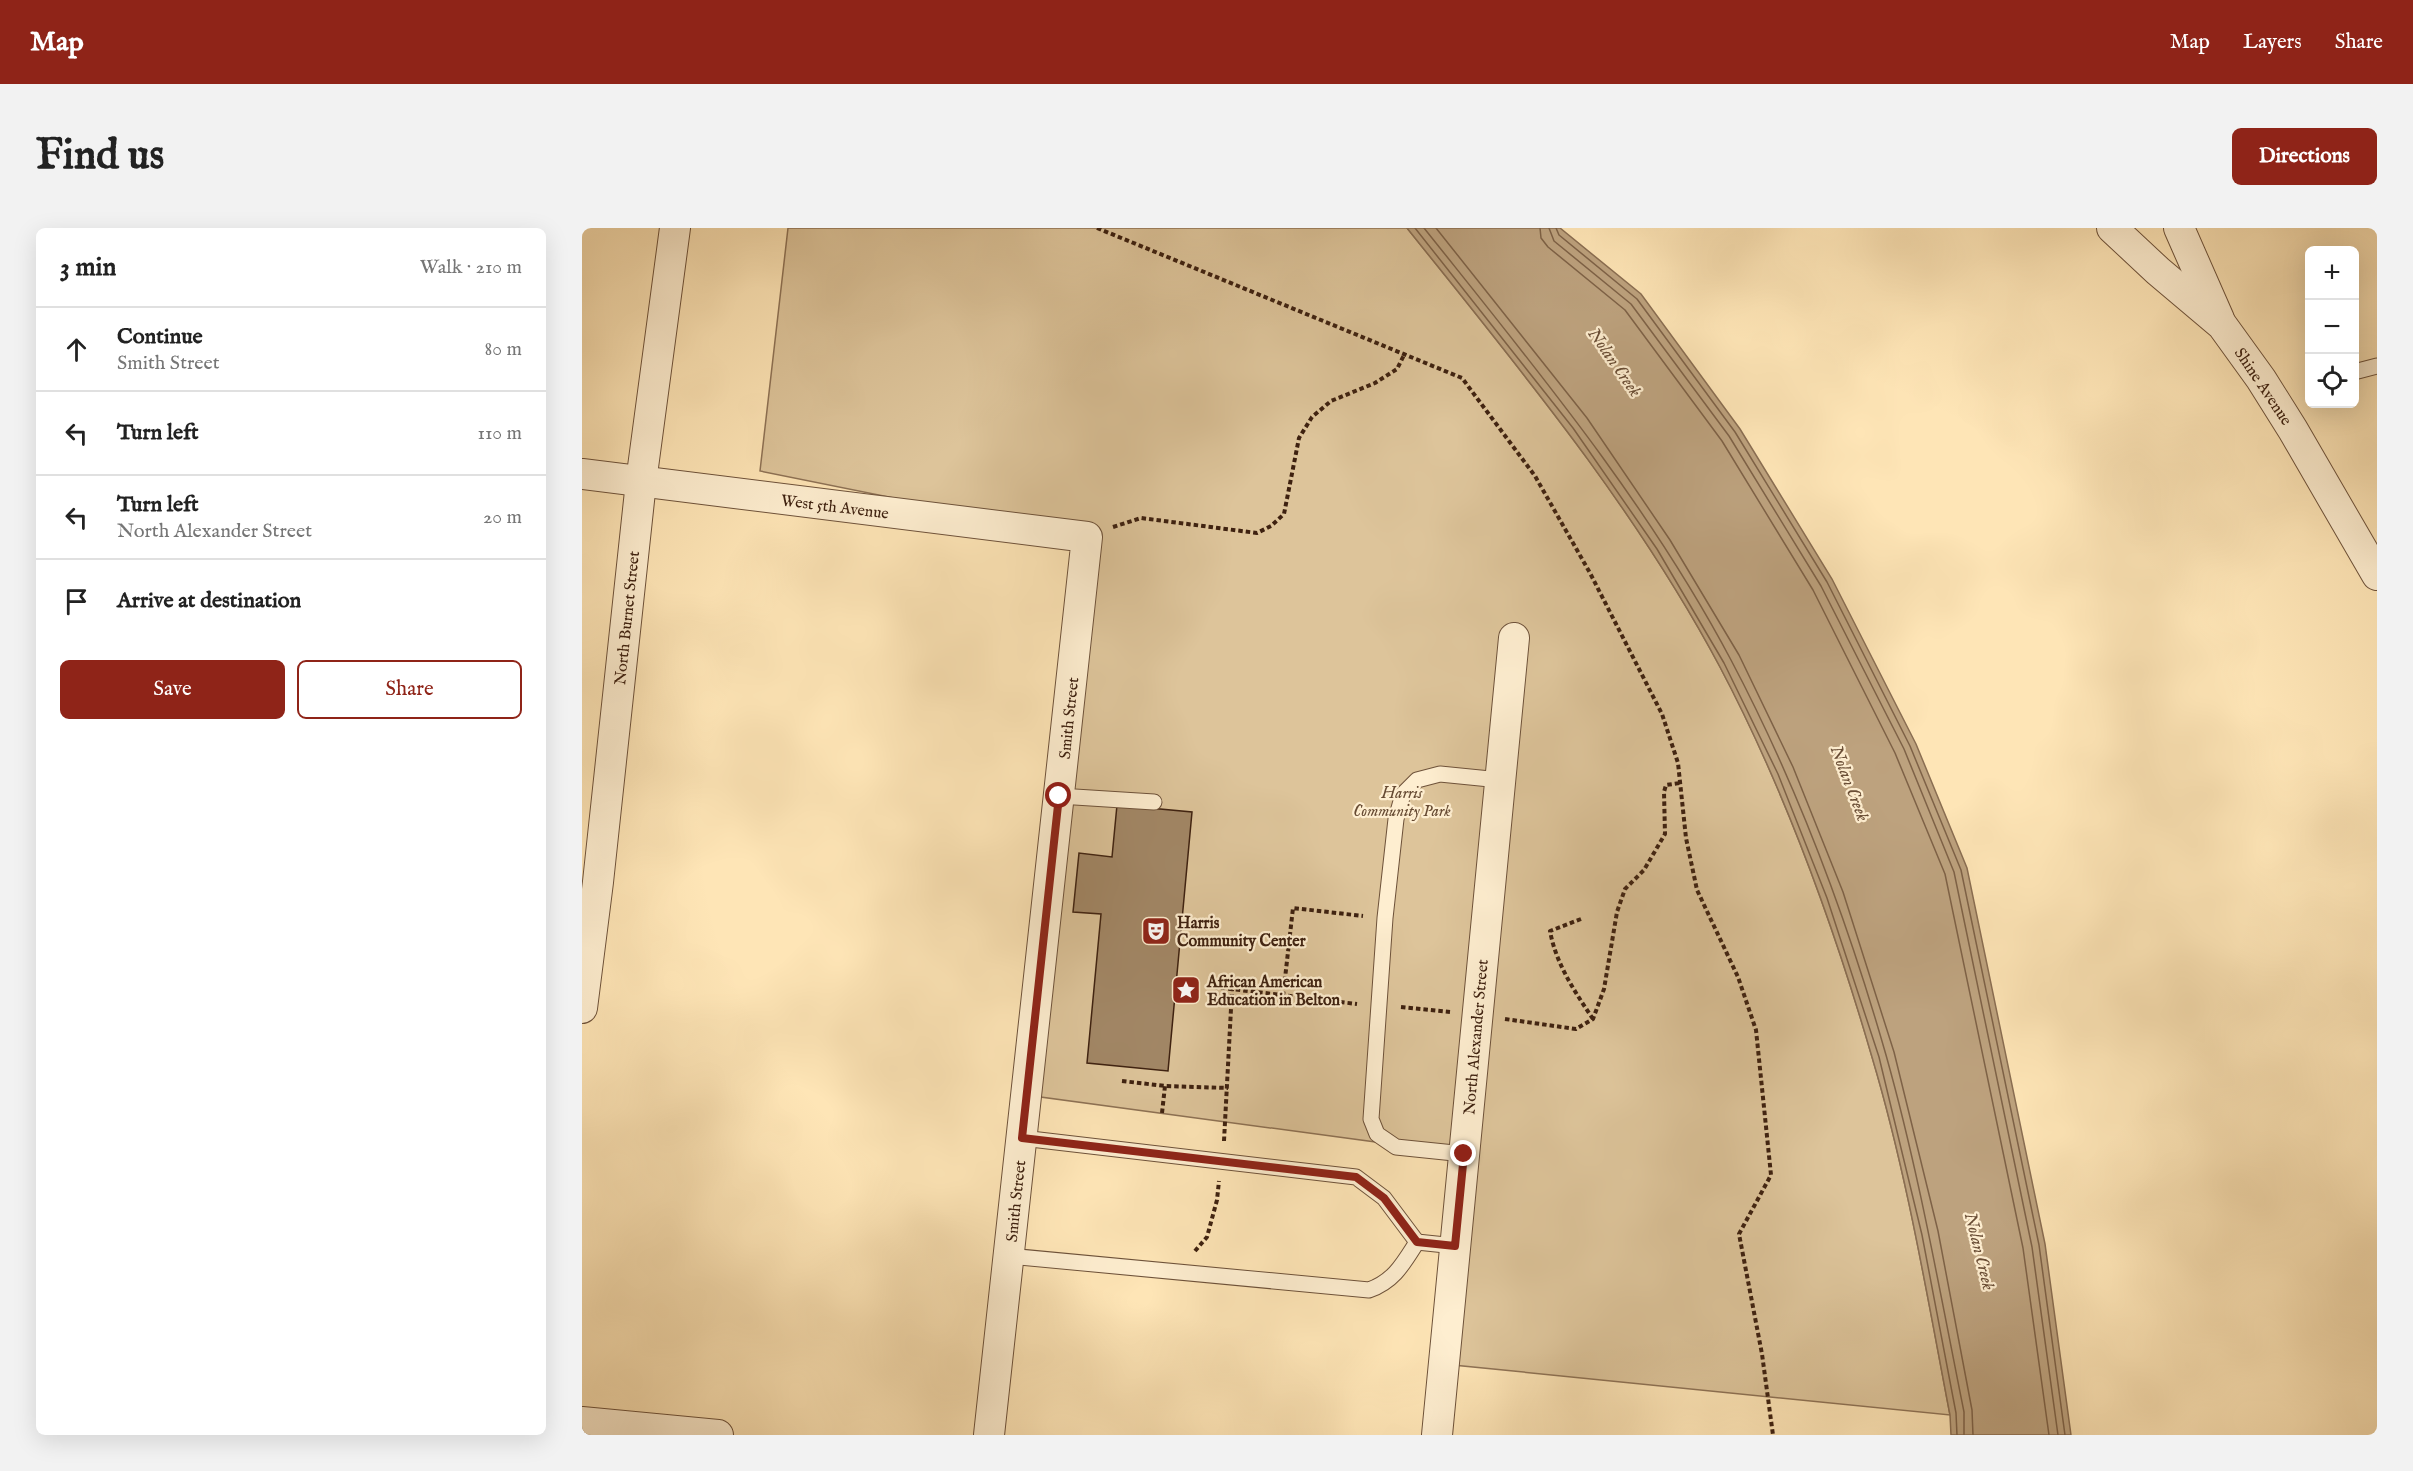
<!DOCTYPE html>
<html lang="en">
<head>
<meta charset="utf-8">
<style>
  :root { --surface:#fff; --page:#f2f2f2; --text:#222; --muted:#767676; --line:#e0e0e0; --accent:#8f2418 }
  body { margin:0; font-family:"IM FELL English",serif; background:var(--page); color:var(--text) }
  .controls { position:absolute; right:18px; top:18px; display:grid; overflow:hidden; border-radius:9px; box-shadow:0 6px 24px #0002 }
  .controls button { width:54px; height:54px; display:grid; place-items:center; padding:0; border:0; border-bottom:2px solid var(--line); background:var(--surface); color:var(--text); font:30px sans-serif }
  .stop { position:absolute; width:18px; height:18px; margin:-14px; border:4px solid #8f2418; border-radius:50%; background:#fff }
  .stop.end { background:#8f2418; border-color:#fff; box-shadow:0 2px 6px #0008 }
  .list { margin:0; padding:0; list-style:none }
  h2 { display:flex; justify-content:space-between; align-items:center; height:78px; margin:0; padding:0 24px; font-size:26px }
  h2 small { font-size:20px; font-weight:400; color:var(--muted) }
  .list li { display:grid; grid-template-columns:39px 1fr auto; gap:18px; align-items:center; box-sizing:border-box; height:84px; padding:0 24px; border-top:2px solid var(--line) }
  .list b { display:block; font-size:22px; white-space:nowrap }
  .list p { margin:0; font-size:20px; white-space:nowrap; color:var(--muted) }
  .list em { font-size:20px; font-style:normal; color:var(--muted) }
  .actions { display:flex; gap:12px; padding:18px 24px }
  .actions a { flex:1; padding:14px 0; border:2px solid var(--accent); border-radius:9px; text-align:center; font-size:21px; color:var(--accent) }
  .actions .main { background:var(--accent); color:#fff }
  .icon { flex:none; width:33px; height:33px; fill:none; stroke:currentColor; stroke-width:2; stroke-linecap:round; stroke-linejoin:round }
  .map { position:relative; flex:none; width:1795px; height:1207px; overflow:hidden; border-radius:9px }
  header { display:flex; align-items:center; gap:36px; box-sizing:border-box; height:84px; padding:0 30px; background:var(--accent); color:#fff }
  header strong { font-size:28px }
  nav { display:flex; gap:33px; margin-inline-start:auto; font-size:21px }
  .intro { display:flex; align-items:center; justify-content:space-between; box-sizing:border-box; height:144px; padding:0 36px }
  h1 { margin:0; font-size:42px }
  .button { padding:15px 27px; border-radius:9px; background:var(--accent); color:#fff; font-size:21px; font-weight:700 }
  main { display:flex; gap:36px; padding:0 36px }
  aside { flex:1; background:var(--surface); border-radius:9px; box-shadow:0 6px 24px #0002 }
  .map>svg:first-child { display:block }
  .green { fill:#ddc49a; stroke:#8e7255; stroke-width:1.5 }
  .water { fill:#bda27e; stroke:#8a6e52; stroke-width:1.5 }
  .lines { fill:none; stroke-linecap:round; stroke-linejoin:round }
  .shore { stroke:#7e6247; stroke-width:1.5 }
  .building { fill:#a28766; stroke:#3e2110; stroke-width:1.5 }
  .service-casing { stroke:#6e523a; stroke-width:17 }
  .minor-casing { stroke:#6e523a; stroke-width:32 }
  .path { stroke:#3e2110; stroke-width:4; stroke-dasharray:4.5 3; stroke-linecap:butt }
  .service { stroke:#feeed0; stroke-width:15 }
  .minor { stroke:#feeed0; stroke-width:30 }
  .route { stroke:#8f2418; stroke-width:8 }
  .labels { text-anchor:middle; stroke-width:4.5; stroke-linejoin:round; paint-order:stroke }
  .street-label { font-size:16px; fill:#3e2110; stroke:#feeed0 }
  .park-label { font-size:16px; font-style:italic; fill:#664a32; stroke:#feeed0 }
  .poi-label { font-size:16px; font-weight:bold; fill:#3e2110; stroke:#feeed0; text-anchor:start }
  .water-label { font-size:18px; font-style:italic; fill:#6a4e36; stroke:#feeed0 }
</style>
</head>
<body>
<header>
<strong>Map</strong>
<nav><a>Map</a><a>Layers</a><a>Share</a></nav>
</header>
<div class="intro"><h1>Find us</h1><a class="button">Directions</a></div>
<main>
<aside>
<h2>3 min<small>Walk · 210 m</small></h2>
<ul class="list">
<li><svg class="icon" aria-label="ahead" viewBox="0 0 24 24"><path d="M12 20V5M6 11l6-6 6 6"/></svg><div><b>Continue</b><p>Smith Street</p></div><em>80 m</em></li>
<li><svg class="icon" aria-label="left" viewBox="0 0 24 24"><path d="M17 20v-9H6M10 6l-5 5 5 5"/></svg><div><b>Turn left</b></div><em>110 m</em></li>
<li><svg class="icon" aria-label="left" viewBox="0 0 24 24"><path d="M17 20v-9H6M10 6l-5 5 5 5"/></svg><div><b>Turn left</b><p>North Alexander Street</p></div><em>20 m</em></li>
<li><svg class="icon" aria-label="arrive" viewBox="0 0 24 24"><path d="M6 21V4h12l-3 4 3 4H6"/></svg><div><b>Arrive at destination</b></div></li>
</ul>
<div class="actions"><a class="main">Save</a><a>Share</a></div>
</aside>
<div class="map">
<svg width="1795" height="1207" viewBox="0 0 1795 1207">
  <rect width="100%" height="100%" fill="#fee5b6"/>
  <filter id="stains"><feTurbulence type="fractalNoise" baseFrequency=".00333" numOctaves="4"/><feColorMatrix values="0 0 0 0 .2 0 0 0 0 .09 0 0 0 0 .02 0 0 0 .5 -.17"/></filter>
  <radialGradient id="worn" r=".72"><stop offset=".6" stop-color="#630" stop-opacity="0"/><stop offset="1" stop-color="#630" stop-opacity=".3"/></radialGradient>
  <!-- green -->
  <path class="green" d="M206,0H825C937,140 1053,279 1138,439C1203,562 1251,695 1290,829C1325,946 1345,1067 1368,1187L861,1136L882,926L444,867L505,309L178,243Z"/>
  <!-- water -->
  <path class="water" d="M825,0H978L1059,66L1158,201L1250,351L1334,516L1385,640L1463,1016L1489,1207H1369L1368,1187C1345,1067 1325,946 1290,829C1251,695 1203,562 1138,439C1053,279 937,140 825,0Z"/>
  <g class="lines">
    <!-- shore -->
    <g class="shore">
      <polyline points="833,0 991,200 1075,321 1142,435 1196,546 1245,670 1297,829 1340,1007 1374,1185 1375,1207"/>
      <path d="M842,0C952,138 1066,275 1149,432C1214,555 1266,694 1304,827C1337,944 1358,1065 1382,1184V1207"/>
      <polyline points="854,0 1005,190 1088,312 1157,427 1211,539 1261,664 1312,824 1356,1003 1390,1182 1391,1207"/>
      <polyline points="958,0 959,10 966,19 1043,82 1140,213 1231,362 1313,525 1363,646 1441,1020 1467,1207"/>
      <polyline points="967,0 972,13 1049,76 1147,208 1239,358 1322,521 1372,644 1450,1019 1476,1207"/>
      <polyline points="974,0 977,7 1055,71 1153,204 1245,354 1328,518 1379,642 1457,1017 1483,1207"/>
    </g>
  </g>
  <!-- building -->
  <polygon class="building" points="535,577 610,584 586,843 505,835 519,686 491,684 497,625 530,629"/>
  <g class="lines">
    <!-- service casing -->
    <g class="service-casing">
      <g id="service">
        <polyline points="1772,144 1795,138"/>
        <polyline points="477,568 572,574"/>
        <polyline points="882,926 814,919 795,906 789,891 803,690 814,591 821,566 835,552 858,546 918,552"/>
        <polyline points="835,1014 873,1018"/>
        <path d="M427,1028L787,1062C812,1053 821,1036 835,1014L802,970L774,949L440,910"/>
      </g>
    </g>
    <!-- minor casing -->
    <g class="minor-casing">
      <g id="minor">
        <polyline points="1530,0 1576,43 1640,97 1679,151 1711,202 1795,347"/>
        <polyline points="1597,0 1637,91"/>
        <polyline points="0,246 505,309 407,1207"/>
        <polyline points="0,780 16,654 59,254 93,0"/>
        <polyline points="0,1194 136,1207"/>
        <polyline points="855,1207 932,410"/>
      </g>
    </g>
    <!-- path -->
    <g class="path">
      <polyline points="515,0 880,150 953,248 1008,345 1080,486 1096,535 1104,610 1115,662 1156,749 1174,802 1189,947 1157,1006 1180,1126 1191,1207"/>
      <polyline points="531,299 559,290 675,305 689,298 702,286 717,210 730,189 749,173 793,155 815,141 823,125"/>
      <path d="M999,691L968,703C974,736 993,764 1011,791"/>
      <polyline points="624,758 775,776"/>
      <polyline points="701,768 711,680 781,688"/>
      <polyline points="819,779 868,784"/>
      <polyline points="923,791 994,801 1011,791 1022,761 1035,684 1043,661 1062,642 1083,606 1082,564 1084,557 1098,555"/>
      <polyline points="540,853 583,858 646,860"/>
      <polyline points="580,885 583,858"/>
      <polyline points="642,913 650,762"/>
      <polyline points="613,1023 625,1009 635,972 637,953"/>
    </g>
    <!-- service -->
    <use href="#service" class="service"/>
    <!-- minor -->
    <use href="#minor" class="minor"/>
  </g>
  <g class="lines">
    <!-- route -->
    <polyline class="route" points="477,568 440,910 774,949 802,970 835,1014 873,1018 882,926"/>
  </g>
  <!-- icons -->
  <defs>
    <g id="theatre-square" transform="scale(1.5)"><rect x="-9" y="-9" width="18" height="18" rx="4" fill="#8f2418" stroke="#feeed0"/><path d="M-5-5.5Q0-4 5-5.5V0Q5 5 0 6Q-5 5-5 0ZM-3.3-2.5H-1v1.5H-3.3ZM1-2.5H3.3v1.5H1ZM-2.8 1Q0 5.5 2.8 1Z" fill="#fff"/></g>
    <g id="sight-square" transform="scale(1.5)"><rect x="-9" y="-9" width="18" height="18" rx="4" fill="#8f2418" stroke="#feeed0"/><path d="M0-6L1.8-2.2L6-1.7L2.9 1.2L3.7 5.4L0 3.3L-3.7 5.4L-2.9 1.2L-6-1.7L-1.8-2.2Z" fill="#fff"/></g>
  </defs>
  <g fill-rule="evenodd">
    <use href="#theatre-square" x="574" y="703"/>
    <use href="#sight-square" x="604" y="762"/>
  </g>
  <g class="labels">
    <!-- street labels -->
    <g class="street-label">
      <text transform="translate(1682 158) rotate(56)" y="6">Shine Avenue</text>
      <text transform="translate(253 278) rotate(7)" y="6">West 5th Avenue</text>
      <text transform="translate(44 390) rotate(-84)" y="6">North Burnet Street</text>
      <text transform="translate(486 490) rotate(-84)" y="6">Smith Street</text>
      <text transform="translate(893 809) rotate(-85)" y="6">North Alexander Street</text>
      <text transform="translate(433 973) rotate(-84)" y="6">Smith Street</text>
    </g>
    <!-- park labels -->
    <g class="park-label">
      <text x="820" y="570">Harris<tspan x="820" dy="18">Community Park</tspan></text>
    </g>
    <!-- poi labels -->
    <g class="poi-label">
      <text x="595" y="700">Harris<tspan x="595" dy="18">Community Center</tspan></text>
      <text x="625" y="759">African American<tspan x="625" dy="18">Education in Belton</tspan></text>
    </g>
    <!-- water labels -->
    <g class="water-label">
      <text transform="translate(1033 134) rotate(55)" y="6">Nolan Creek</text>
      <text transform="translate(1268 555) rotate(69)" y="6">Nolan Creek</text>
      <text transform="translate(1398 1023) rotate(76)" y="6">Nolan Creek</text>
    </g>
  </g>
  <rect width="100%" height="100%" filter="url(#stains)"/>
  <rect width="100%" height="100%" fill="url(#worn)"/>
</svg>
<div class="controls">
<button>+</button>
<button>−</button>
<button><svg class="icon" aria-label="locate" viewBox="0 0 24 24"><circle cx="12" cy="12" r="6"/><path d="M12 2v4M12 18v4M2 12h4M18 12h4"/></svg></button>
</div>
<div class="stop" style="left:477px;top:568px"></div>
<div class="stop end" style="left:882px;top:926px"></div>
</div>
</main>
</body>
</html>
